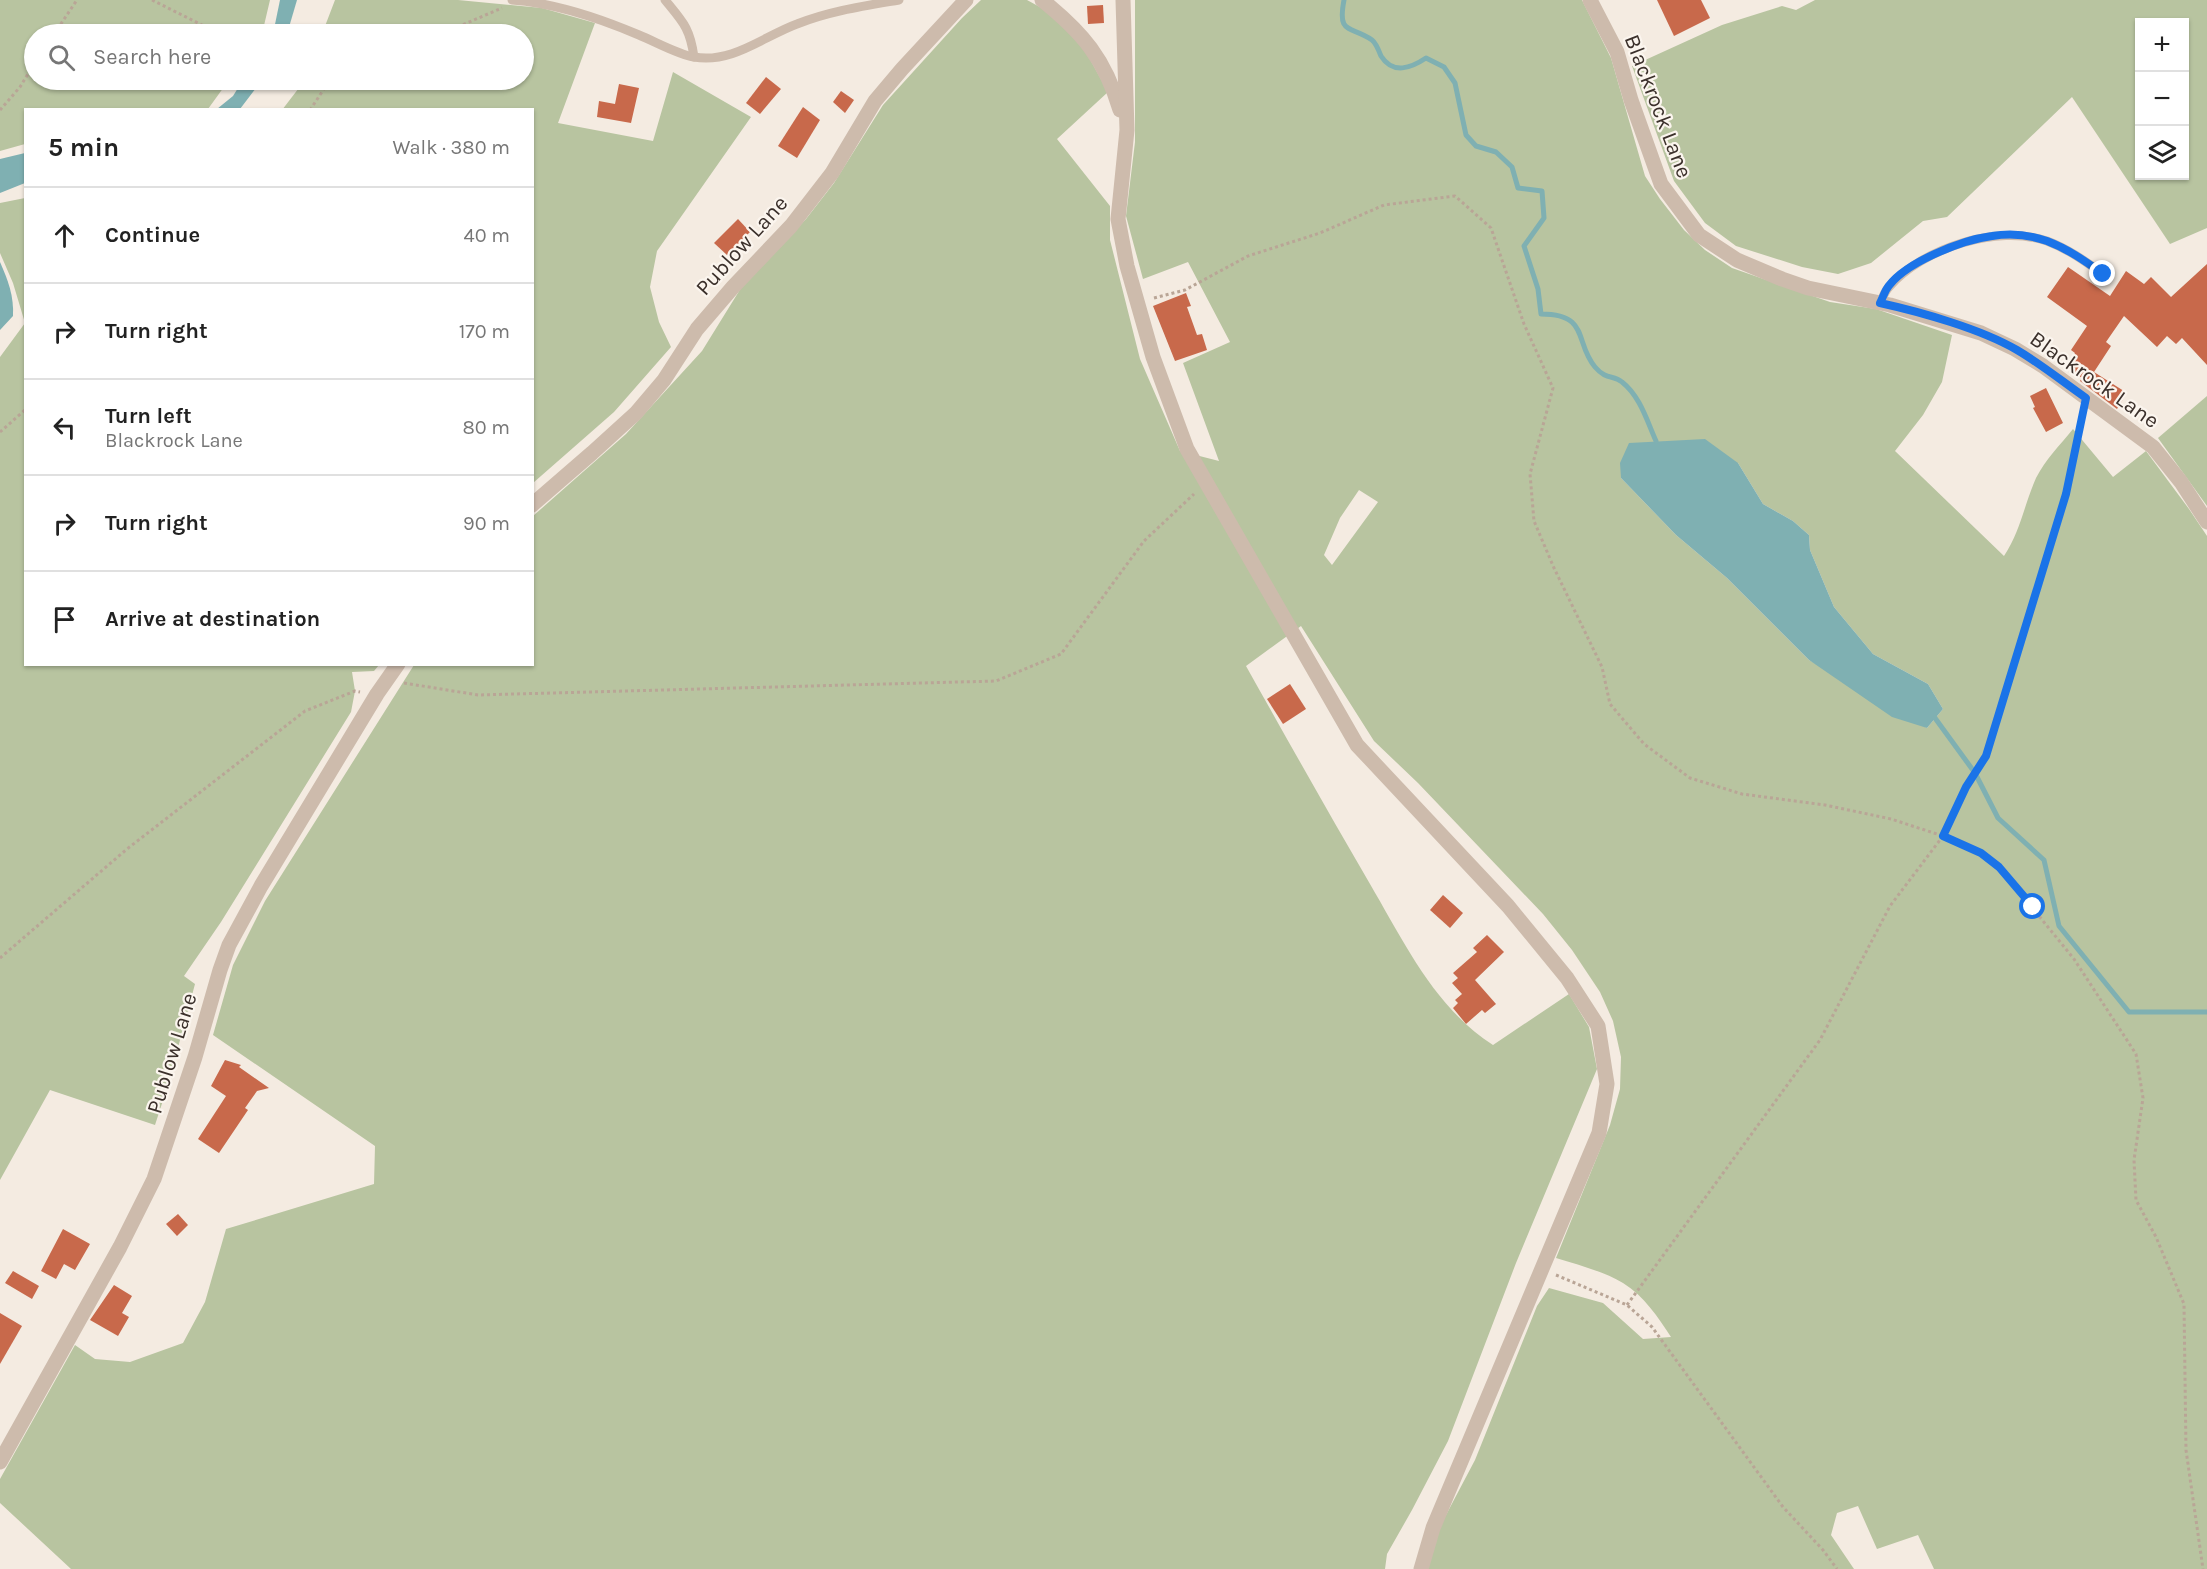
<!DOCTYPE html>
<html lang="en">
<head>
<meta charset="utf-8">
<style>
  :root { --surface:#fff; --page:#f6f6f6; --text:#222; --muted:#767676; --line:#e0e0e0 }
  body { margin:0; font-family:Karla,sans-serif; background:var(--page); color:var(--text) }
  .controls { position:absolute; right:18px; top:18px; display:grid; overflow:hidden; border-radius:0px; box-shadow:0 2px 4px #0004 }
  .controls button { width:54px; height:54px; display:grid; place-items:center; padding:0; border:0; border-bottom:2px solid var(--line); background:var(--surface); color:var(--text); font:30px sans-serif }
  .stop { position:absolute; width:18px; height:18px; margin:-14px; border:4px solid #1a73e8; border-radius:50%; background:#fff }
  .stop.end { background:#1a73e8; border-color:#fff; box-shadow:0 2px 6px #0008 }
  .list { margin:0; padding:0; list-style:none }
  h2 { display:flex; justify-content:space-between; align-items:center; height:78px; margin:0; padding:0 24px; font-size:26px }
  h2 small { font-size:20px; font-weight:400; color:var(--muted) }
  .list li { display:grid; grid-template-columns:39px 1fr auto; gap:18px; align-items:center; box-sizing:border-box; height:96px; padding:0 24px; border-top:2px solid var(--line) }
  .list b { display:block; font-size:22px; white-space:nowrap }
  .list p { margin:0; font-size:20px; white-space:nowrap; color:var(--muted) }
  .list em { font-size:20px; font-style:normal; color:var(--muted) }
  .icon { flex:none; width:33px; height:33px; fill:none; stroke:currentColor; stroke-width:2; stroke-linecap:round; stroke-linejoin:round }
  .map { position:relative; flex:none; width:2207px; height:1569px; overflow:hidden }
  .search { position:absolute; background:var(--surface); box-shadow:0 2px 4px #0004; left:24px; top:24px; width:510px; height:66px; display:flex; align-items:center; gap:15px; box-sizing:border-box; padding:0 21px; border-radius:33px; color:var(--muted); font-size:22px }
  .panel { position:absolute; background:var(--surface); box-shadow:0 2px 4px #0004; left:24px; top:108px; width:510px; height:558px; border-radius:0px }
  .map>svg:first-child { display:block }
  .green { fill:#b8c4a0; fill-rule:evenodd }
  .water { fill:#7fb0b2 }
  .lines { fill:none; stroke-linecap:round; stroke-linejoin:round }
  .stream { stroke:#7fb0b2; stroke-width:5 }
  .building { fill:#c8694b }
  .path { stroke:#b9a596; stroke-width:3; stroke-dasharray:3 3; stroke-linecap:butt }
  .lane { stroke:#cdbbac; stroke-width:9 }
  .street { stroke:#cdbbac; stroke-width:15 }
  .route { stroke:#1a73e8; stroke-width:8 }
  .labels { text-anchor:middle; stroke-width:4.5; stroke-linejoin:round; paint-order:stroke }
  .street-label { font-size:22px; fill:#3b302b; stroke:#fbf5ee }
</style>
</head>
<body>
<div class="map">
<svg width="2207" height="1569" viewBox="0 0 2207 1569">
  <rect width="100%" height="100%" fill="#f4ebe1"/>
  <!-- green -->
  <g class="green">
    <polygon points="0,0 270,0 262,34 34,34 34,80 229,80 208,109 26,110 25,144 0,151"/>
    <polygon points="335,0 458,0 542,8 595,23 558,123 653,141 673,72 751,117 657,251 650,287 659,322 671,347 614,412 533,483 532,110 282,110 305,80 524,80 524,34 322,34"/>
    <path d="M981,0H1027L1049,12L1080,41L1108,92L1057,139L1110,206V240L1140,359L1180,451L1219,461L1183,363L1230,342L1188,262L1143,279L1126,216L1135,142V0H1582L1611,58L1645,176L1660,199L1684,230L1705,250L1732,268L1830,302L1876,309L1952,335L1942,382L1923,415L1895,451L2004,556C2021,530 2024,505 2036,478C2045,460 2060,445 2073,429L2113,477L2146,451L2189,509L2207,536V1569H1934L1918,1535L1877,1549L1858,1506L1837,1513L1831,1535L1854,1569H1426L1437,1532L1475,1460L1537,1306L1549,1288L1603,1303L1643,1339L1671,1337C1658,1317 1644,1296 1623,1283C1603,1271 1578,1265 1556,1258L1610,1125L1620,1089L1621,1057L1613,1021L1600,992L1572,950L1543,914L1418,783L1374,741L1301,626L1246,666C1287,739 1328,812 1370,884C1404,942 1435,1008 1493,1045L1569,994L1589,1027L1597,1069L1516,1263L1448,1441L1412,1510L1387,1554L1385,1569H71L0,1503V1479L75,1345L95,1359L130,1362L183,1343L205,1302L226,1229L374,1184L375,1146L213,1035L233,965L265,901L414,665L532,664L533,516L626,434L702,351L741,288L806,219L834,183L883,105L962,18ZM1738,463L1763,504L1793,521L1809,535L1810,550L1834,607L1873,654L1928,684L1943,709L1927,728L1809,660L1727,578L1676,535L1621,478ZM1359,490L1378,502L1332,565L1324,555L1340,518Z"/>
    <path d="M1815,0H2207V228L2170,244L2072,97L1947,217L1923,221L1871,263L1838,274L1802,267L1736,246L1705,223L1674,181L1632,66L1722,25L1782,6L1796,10ZM2184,22V176H2140V22Z"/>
    <polygon points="25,198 26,664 379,665 374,671 352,672 355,691 351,712 221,922 184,976 195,984 168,1085 155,1125 50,1090 0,1180 0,357 25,323 13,283 0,253 0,203"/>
    <polygon points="2207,396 2207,506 2158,438"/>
  </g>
  <!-- water -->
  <g class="water">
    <polygon points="280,0 297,0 287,34 273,34"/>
    <polygon points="243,80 262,80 240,109 217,109 233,96"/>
    <polygon points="25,153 25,183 0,193 0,159"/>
    <path d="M0,262C8,280 14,296 13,316L0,330Z"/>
    <polygon points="1705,439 1738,463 1763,504 1793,521 1809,535 1810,550 1834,607 1873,654 1928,684 1943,709 1927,728 1892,717 1809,660 1727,578 1676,535 1621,478 1620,463 1629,443"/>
  </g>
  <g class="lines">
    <!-- stream -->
    <g class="stream">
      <path d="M1344,0C1337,36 1351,25 1372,40C1376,43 1379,51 1381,56C1393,75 1411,68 1426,58L1444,67L1455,83L1466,135L1476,146L1496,152L1512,167L1518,188L1542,191L1544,218L1524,246L1538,289L1541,314C1590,314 1574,342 1595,367C1607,381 1613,374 1622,382C1640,396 1647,421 1656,441"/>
      <polyline points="1935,718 1975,773 1998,818 2044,860 2059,926 2129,1012 2207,1012"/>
    </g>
  </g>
  <!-- building -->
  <g class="building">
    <polygon points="1657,0 1701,0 1710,18 1674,36"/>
    <polygon points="1103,5 1104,23 1088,24 1087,6"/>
    <polygon points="766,77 781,89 760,114 746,103"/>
    <polygon points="619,84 639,88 631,123 597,117 599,101 615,104"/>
    <polygon points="841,91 854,100 845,113 833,102"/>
    <polygon points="803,107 820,120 797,158 778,146"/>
    <polygon points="738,219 750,232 727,255 714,243"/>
    <polygon points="2207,264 2207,365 2182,338 2176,344 2167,336 2157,347 2124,316 2106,342 2111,346 2094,372 2127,393 2117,409 2080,381 2082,378 2065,366 2075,353 2071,350 2087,326 2047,297 2068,267 2110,296 2126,271 2144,284 2151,277 2171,297"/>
    <polygon points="1186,293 1191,306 1187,307 1197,335 1202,334 1207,350 1175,361 1153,306"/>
    <polygon points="2046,388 2063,423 2046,432 2033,408 2035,407 2030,396"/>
    <polygon points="1290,684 1306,709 1283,724 1267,699"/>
    <polygon points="1443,895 1463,913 1450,928 1430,910"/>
    <polygon points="1487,935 1504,952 1475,980 1496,1004 1485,1013 1482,1010 1466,1024 1453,1008 1458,1003 1455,1000 1462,994 1452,983 1458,978 1453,973 1477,952 1473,948"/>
    <polygon points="225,1060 241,1065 239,1067 269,1088 257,1091 245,1108 248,1110 219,1153 198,1139 226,1096 211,1086"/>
    <polygon points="178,1214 188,1225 177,1236 166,1224"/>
    <polygon points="63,1229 90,1244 75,1270 64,1264 56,1279 41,1271"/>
    <polygon points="13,1271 39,1286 32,1299 5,1283"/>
    <polygon points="114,1285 132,1296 122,1313 129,1317 118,1336 90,1320"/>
    <polygon points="0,1313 22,1326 0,1364"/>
  </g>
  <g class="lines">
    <!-- path -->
    <g class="path">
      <polyline points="152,0 220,34"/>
      <polyline points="54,34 77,0"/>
      <polyline points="441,34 502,8"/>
      <polyline points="0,110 20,87 34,64"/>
      <polyline points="310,110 330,80"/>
      <polyline points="1154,298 1185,290 1248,256 1320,233 1384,205 1455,196 1491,228 1524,324 1553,388 1530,474 1534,521 1554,568 1602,667 1610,704 1644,744 1690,778 1742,794 1825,805 1891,819 1943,836 1981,853 1999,867 2074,959 2136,1054 2143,1098 2134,1160 2136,1200 2156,1237 2184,1304 2186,1450 2203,1569"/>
      <polyline points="0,432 26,409"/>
      <polyline points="404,683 478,695 996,681 1061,654 1144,541 1194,494"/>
      <polyline points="0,958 127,849 305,711 355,691 360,692"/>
      <polyline points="1556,1275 1627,1305 1652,1327 1783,1507 1823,1550 1837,1569"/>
      <polyline points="1627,1305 1820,1040 1890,906 1943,836 1966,787 1986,756 2066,494 2082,415"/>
    </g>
    <!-- lane -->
    <g class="lane">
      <path d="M512,0C556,3 599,18 639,35C654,41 679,55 694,57C732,64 764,36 797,24C830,11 864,6 899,0"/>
      <path d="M665,0C683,22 690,28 694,57"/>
      <path d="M1880,303C1883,297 1885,291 1889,287C1923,248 1997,224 2047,241C2068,249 2085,261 2103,274"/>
    </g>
    <!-- street -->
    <g class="street">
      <path d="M1042,0C1083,33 1105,59 1120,110"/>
      <polyline points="1123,0 1127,130 1118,219 1127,266 1153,357 1187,449 1357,745 1508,906 1567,978 1598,1026 1607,1084 1599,1133 1433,1528 1421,1569"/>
      <polyline points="1590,0 1617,52 1631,100 1661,184 1699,235 1737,260 1782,279 1808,288 1890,305 1981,333 2015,349 2043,366 2153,447 2181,482 2207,522"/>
      <polyline points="532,505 592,453 636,413 664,380 697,329 733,287 791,226 832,173 875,101 902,69 966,0"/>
      <polyline points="0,1462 120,1247 154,1179 195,1057 220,970 229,945 261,886 377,694 398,664"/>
    </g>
  </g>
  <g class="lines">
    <!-- route -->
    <path class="route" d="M2033,907L1999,867L1981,853L1943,836L1966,787L1986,756L2066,494L2086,398C2063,382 2041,364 2017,350C1981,329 1921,312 1880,303C1882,299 1884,294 1886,290C1902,263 1962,240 1992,236C2010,233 2030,235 2047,241C2068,249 2085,261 2103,274"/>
  </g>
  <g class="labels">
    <!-- street labels -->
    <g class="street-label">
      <text transform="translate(1659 106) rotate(69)" y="8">Blackrock Lane</text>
      <text transform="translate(741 245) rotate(-48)" y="8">Publow Lane</text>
      <text transform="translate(2095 379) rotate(35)" y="8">Blackrock Lane</text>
      <text transform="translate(171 1053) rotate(-73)" y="8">Publow Lane</text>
    </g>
  </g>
</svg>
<div class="controls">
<button>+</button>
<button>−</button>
<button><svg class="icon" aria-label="layers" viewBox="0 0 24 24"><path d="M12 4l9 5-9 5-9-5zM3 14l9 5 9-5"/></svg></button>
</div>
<div class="stop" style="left:2033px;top:907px"></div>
<div class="stop end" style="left:2103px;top:274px"></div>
<div class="search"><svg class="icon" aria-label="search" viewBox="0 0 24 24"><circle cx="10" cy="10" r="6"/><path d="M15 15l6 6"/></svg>Search here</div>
<section class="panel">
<h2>5 min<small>Walk · 380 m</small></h2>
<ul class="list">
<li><svg class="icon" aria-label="ahead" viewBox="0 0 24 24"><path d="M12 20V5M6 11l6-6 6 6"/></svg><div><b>Continue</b></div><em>40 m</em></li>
<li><svg class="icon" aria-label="right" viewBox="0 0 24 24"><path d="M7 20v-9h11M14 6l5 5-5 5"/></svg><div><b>Turn right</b></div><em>170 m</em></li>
<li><svg class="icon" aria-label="left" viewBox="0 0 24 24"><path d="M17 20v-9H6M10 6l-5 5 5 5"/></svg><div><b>Turn left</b><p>Blackrock Lane</p></div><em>80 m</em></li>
<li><svg class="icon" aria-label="right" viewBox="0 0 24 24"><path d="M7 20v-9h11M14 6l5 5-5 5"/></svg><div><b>Turn right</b></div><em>90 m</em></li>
<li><svg class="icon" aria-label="arrive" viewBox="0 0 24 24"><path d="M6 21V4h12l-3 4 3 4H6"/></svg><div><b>Arrive at destination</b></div></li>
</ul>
</section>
</div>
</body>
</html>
